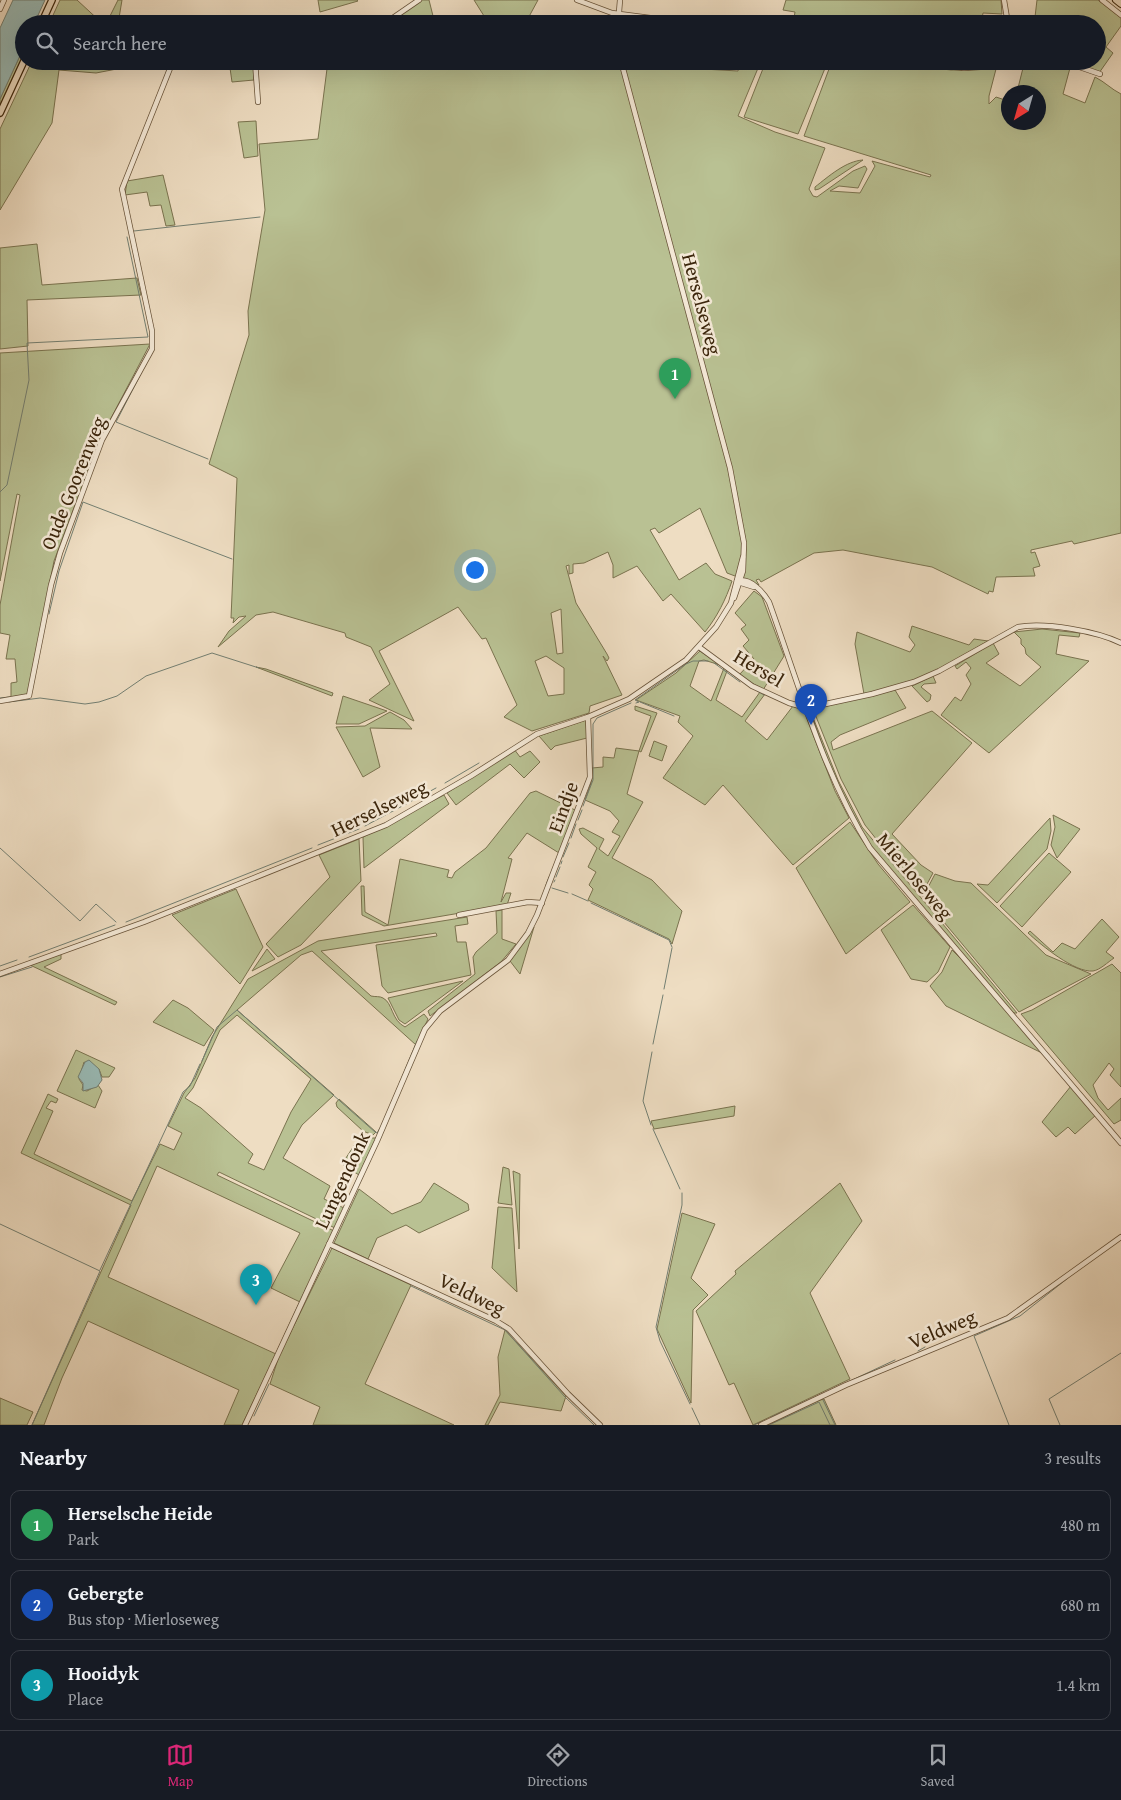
<!DOCTYPE html>
<html lang="en">
<head>
<meta charset="utf-8">
<style>
  :root { --surface:#171b24; --page:#20242c; --text:#f1f3f6; --muted:#9ea1a6; --line:#363941; --accent:#db2777 }
  body { margin:0; font-family:"Gentium Book Plus",serif; background:var(--page); color:var(--text) }
  .compass { position:absolute; left:1001px; top:85px; width:45px; height:45px; border-radius:50%; background:var(--surface); box-shadow:0 5px 20px #0002; rotate:217deg }
  .you { position:absolute; left:474px; top:569px; width:18px; height:18px; margin:-12px; border:4px solid #fff; border-radius:50%; background:#1a73e8; box-shadow:0 0 0 8px #1a73e833 }
  .badge { display:grid; place-items:center; width:32px; height:32px; border-radius:50%; background:var(--accent); color:#fff; font-size:16px; font-weight:700 }
  .pin { position:absolute; translate:-50% -41px; filter:drop-shadow(0 1px 2px #0008) }
  .pin::after { content:''; position:absolute; top:26px; width:18px; height:15px; background:inherit; clip-path:polygon(0 0,100% 0,50% 100%) }
  .list { margin:0; padding:0; list-style:none }
  h2 { display:flex; justify-content:space-between; align-items:center; height:65px; margin:0; padding:0 20px; font-size:21px }
  h2 small { font-size:16px; font-weight:400; color:var(--muted) }
  .list li { display:grid; grid-template-columns:32px 1fr auto; gap:15px; align-items:center; box-sizing:border-box; height:70px; margin:0 10px 10px; padding:0 10px; border:1px solid var(--line); border-radius:10px }
  .list b { display:block; font-size:19px; white-space:nowrap }
  .list p { margin:0; font-size:16px; white-space:nowrap; color:var(--muted) }
  .list em { font-size:16px; font-style:normal; color:var(--muted) }
  .icon { flex:none; width:28px; height:28px; fill:none; stroke:currentColor; stroke-width:2; stroke-linecap:round; stroke-linejoin:round }
  .map { position:relative; flex:none; width:1121px; height:1425px; overflow:hidden }
  .search { position:absolute; background:var(--surface); box-shadow:0 5px 20px #0002; left:15px; right:15px; top:15px; height:55px; display:flex; align-items:center; gap:12px; box-sizing:border-box; padding:0 18px; border-radius:28px; color:var(--muted); font-size:19px }
  .sheet { height:305px; background:var(--surface) }
  nav { display:flex; justify-content:space-around; align-items:center; box-sizing:border-box; height:70px; border-top:1px solid var(--line); background:var(--surface); font-size:14px; color:var(--muted) }
  nav a { display:grid; justify-items:center; gap:2px }
  nav .on { color:var(--accent) }
  .map>svg:first-child { display:block }
  .green { fill:#b9c193; stroke:#7a734f; fill-rule:evenodd }
  .water { fill:#99bbb7; stroke:#737f72 }
  .lines { fill:none; stroke-linecap:round; stroke-linejoin:round }
  .stream { stroke:#737f72; stroke-width:1 }
  .minor-casing { stroke:#685339; stroke-width:6 }
  .major-casing { stroke:#3b250b; stroke-width:8 }
  .highway-casing { stroke:#3b250b; stroke-width:8 }
  .minor { stroke:#f4e9d7; stroke-width:4.5 }
  .major { stroke:#eeddc2; stroke-width:5.5 }
  .highway { stroke:#eeddc2; stroke-width:6 }
  .labels { text-anchor:middle; stroke-width:5; stroke-linejoin:round; paint-order:stroke }
  .street-label { font-size:20px; fill:#3b250b; stroke:#f4e9d7 }
</style>
</head>
<body>
<div class="map">
<svg width="1121" height="1425" viewBox="0 0 1121 1425">
  <rect width="100%" height="100%" fill="#eeddc2"/>
  <filter id="stains"><feTurbulence type="fractalNoise" baseFrequency=".004" numOctaves="4"/><feColorMatrix values="0 0 0 0 .2 0 0 0 0 .09 0 0 0 0 .02 0 0 0 .5 -.17"/></filter>
  <radialGradient id="worn" r=".72"><stop offset=".6" stop-color="#630" stop-opacity="0"/><stop offset="1" stop-color="#630" stop-opacity=".3"/></radialGradient>
  <!-- green -->
  <g class="green">
    <polygon points="60,0 77,0 103,24 49,24"/>
    <polygon points="118,0 122,0 118,24 109,24 107,22"/>
    <polygon points="318,0 357,0 358,1 320,12"/>
    <polygon points="422,0 429,0 435,24 386,24"/>
    <polygon points="474,0 538,0 525,24 498,24 497,18 484,16"/>
    <polygon points="786,0 1001,0 1002,14 983,13 981,24 859,24 842,20 841,24 793,24 795,12 783,10"/>
    <polygon points="1037,0 1098,0 1121,18 1121,26 1106,47 1113,53 1099,73 1072,64 1002,64 1003,61 1097,61 1097,24 1047,24 1035,17"/>
    <polygon points="24,47 24,56 0,108 0,99"/>
    <polygon points="32,61 158,61 96,73 59,70 52,123 0,210 0,129"/>
    <polygon points="229,61 253,61 254,80 232,82"/>
    <path d="M328,61H704L703,69L738,71L740,61H761L738,116L775,132L825,148L809,189L813,196L817,197L853,171L865,166L867,169L858,188L839,186L830,191L860,193L875,166L872,161L930,177L931,175L804,136L832,61H875L951,70L996,69L989,96V104L996,97L1008,101V122H1038V92H1017L1023,68L1060,66L1070,68L1063,94L1085,103L1095,77C1105,82 1111,89 1121,94V533L1074,544L1072,541L1031,550V553L1035,552L1040,566L1033,568L1035,576L996,577L993,592L989,591L988,594L932,567L843,550L814,553L761,582L759,579L756,580L759,585L727,573L700,508L659,533L655,528L650,530L679,580L706,563L715,574L732,581C726,599 717,617 705,632L671,594L663,601L637,566L613,578V565L608,552L584,563L573,564V573L569,574V565L566,566L576,603L607,654L609,658L607,661L603,656L622,695L590,706L589,713L532,731L504,717L517,705L486,638L482,639L458,607L379,651L414,721L369,700L390,684L371,647L346,637L345,633L273,612L256,615L218,647L229,631L246,616L239,617L233,623L234,618H231L237,478L209,464L249,335L248,311L265,210L259,144L318,139ZM561,609L563,653L557,654L551,613ZM546,656L564,668V694L548,696L535,661Z"/>
    <polygon points="766,61 828,61 798,134 744,117"/>
    <polygon points="256,121 258,156 244,158 238,122"/>
    <path d="M863,160L819,189L815,190V187C829,176 846,161 863,160Z"/>
    <polygon points="163,175 175,225 166,226 161,205 150,206 147,192 125,195 127,181"/>
    <polygon points="37,244 42,285 137,278 141,295 27,300 28,346 0,349 0,248"/>
    <polygon points="150,344 99,441 54,561 28,695 11,697 11,683 17,682 15,659 6,659 10,635 0,633 0,605 20,495 17,494 0,581 0,353"/>
    <polygon points="754,591 762,597 784,656 763,690 739,675 754,659 743,646 749,640 741,629 746,625 735,613"/>
    <polygon points="912,626 969,645 974,639 988,641 936,671 909,683 864,694 855,644 857,632 910,652 915,645 909,637"/>
    <polygon points="1042,629 1080,633 1079,637 1059,635 1056,654 1089,661 989,753 941,715 955,697 961,701 971,684 966,675 971,668 966,662 957,669 955,666 993,643 999,654 986,663 1020,686 1041,667 1026,654 1025,648 1021,644 1021,639 1014,632"/>
    <polygon points="700,651 720,665 704,660 699,661 690,686 711,701 724,668 727,671 716,700 742,717 760,692 765,694 745,721 767,740 793,706 803,709 835,791 849,818 793,865 723,785 705,805 663,778 693,736 678,722 680,716 636,700 676,673"/>
    <polygon points="256,667 266,669 333,693 332,696"/>
    <polygon points="933,676 936,683 924,684 921,687 931,695 930,700 927,702 912,686"/>
    <polygon points="895,690 906,708 840,735 831,742 833,750 932,711 972,743 892,834 921,865 933,873 921,895 865,825 841,779 813,709"/>
    <polygon points="343,696 387,711 359,724 336,724"/>
    <polygon points="635,706 657,713 641,752 639,751 627,794 643,802 612,858 652,880 682,911 672,944 669,939 588,900 593,889 589,885 596,872 588,867 597,848 581,834 579,829 583,828 604,839 599,849 608,856 620,836 612,832 619,821 610,811 585,800 591,783 592,768 603,767 603,757 614,758 616,748 639,751 651,716 635,710"/>
    <polygon points="810,710 838,780 862,827 1017,1013 1014,1013 1007,1006 900,883 865,839 838,789"/>
    <polygon points="390,712 404,720 412,729 370,728 380,767 363,777 336,727 365,726"/>
    <polygon points="586,720 587,738 555,746 551,750 539,736"/>
    <polygon points="654,741 667,746 662,761 649,756"/>
    <polygon points="514,749 520,757 530,751 540,762 524,778 510,764 456,805 447,793"/>
    <polygon points="536,791 575,810 559,853 527,833 508,858 512,859 501,902 506,893 511,893 507,905 384,926 362,915 361,886 364,886 365,912 388,925 400,859 449,870 447,877 452,878 455,872 486,848 530,793"/>
    <polygon points="444,795 449,804 364,868 363,837"/>
    <polygon points="1053,815 1080,829 1057,858 1051,845 1055,827"/>
    <polygon points="1050,818 1051,831 1047,849 997,903 977,884 988,885"/>
    <polygon points="850,822 878,864 910,902 846,954 796,868"/>
    <polygon points="359,839 361,881 301,945 278,957 266,944 330,877 319,855"/>
    <polygon points="1049,853 1071,872 1022,927 1000,906"/>
    <polygon points="935,874 955,881 971,883 1046,955 1091,974 1019,1012 923,897"/>
    <polygon points="236,889 263,947 240,984 172,915"/>
    <polygon points="913,905 950,947 938,972 927,982 911,979 881,930"/>
    <polygon points="502,910 502,939 516,944 501,962 430,1016 428,1011 475,974 473,957 476,952 497,933 496,911"/>
    <path d="M467,917L468,924L455,926L457,942H466L471,975L388,993L382,986L376,945L437,936L436,933L321,951L371,996C375,997 380,996 383,998C393,1003 391,1020 405,1027L424,1014L428,1019L416,1045L312,951L301,955L237,1010L334,1095L302,1125L283,1158L330,1186L324,1199L344,1208L335,1228L219,1172L217,1175L334,1231L300,1302L271,1288L300,1233L157,1166L108,1277L276,1354L242,1425H224L239,1390L88,1321L62,1378L44,1425H32L131,1205L21,1153L48,1094L58,1099L56,1103L51,1101L46,1108L53,1111L34,1154L132,1201L160,1144L174,1150L182,1133L168,1126L184,1093L195,1078L212,1037L248,979L318,941ZM237,1015L311,1079L291,1112L264,1170L248,1163L253,1154L201,1108L185,1098L193,1088L220,1030Z"/>
    <path d="M1102,919L1119,937L1106,952L1114,958C1108,962 1100,970 1093,971C1075,973 1041,945 1028,933L1030,931L1053,952L1062,943L1075,949Z"/>
    <polygon points="534,927 520,974 510,961"/>
    <polygon points="267,949 275,959 252,971"/>
    <polygon points="952,950 961,959 1044,1054 946,1006 930,986 942,972"/>
    <polygon points="61,954 61,959 44,967 117,1002 115,1005 30,965"/>
    <polygon points="1112,964 1121,973 1121,1087 1110,1075 1114,1069 1109,1063 1093,1085 1098,1098 1108,1110 1121,1098 1121,1120 1114,1124 1021,1014 1032,1010"/>
    <polygon points="463,981 405,1024 399,1020 388,998"/>
    <polygon points="173,1000 188,1008 214,1030 204,1046 153,1022"/>
    <polygon points="76,1050 115,1068 109,1077 102,1077 99,1069 84,1062 79,1079 83,1085 82,1090 87,1091 98,1085 102,1091 95,1108 57,1091"/>
    <polygon points="1071,1086 1096,1115 1075,1134 1068,1127 1056,1137 1042,1122"/>
    <polygon points="339,1099 376,1132 373,1135 363,1131 337,1107 336,1103"/>
    <polygon points="735,1106 734,1116 654,1129 651,1121"/>
    <polygon points="359,1138 376,1138 359,1175 342,1164"/>
    <polygon points="503,1167 509,1169 512,1205 498,1203"/>
    <polygon points="513,1171 520,1174 519,1249 519,1244"/>
    <polygon points="434,1183 468,1204 469,1210 419,1233 406,1225 377,1238 368,1259 334,1243 359,1189 392,1214 421,1202"/>
    <polygon points="840,1183 862,1221 810,1293 850,1379 753,1425 734,1383 729,1385 696,1311 736,1274 735,1271"/>
    <polygon points="498,1207 512,1208 517,1292 492,1268"/>
    <polygon points="682,1213 715,1224 691,1278 708,1295 693,1310 691,1403 657,1329"/>
    <polygon points="332,1248 411,1285 365,1384 454,1425 313,1425 320,1407 270,1384 279,1356"/>
    <polygon points="505,1330 566,1396 561,1411 500,1402 488,1425 485,1425 500,1395 498,1357"/>
    <polygon points="0,1398 33,1412 27,1425 0,1425"/>
    <polygon points="824,1399 836,1425 768,1425 817,1401"/>
  </g>
  <!-- water -->
  <g class="water">
    <polygon points="13,0 45,0 34,24 24,24 24,47 0,99 0,28"/>
    <polygon points="89,1060 99,1069 102,1080 97,1087 83,1091 83,1083 78,1077 85,1062"/>
  </g>
  <g class="lines">
    <!-- stream -->
    <g class="stream">
      <polyline points="134,231 260,217"/>
      <polyline points="154,334 154,343"/>
      <polyline points="151,354 116,422 208,459"/>
      <polyline points="0,492 7,485 29,380 27,343 148,337 127,237"/>
      <polyline points="49,614 59,571 83,502 232,559"/>
      <polyline points="714,663 740,682"/>
      <polyline points="757,691 764,695"/>
      <polyline points="0,698 18,696"/>
      <polyline points="9,702 40,698 85,704 99,702 117,696 146,676 212,653 259,668"/>
      <polyline points="640,702 674,716"/>
      <polyline points="636,703 639,702 635,700 686,664 693,661 708,661"/>
      <polyline points="445,783 479,763"/>
      <polyline points="583,806 593,780 593,724 597,718 631,703"/>
      <polyline points="578,820 582,810"/>
      <polyline points="365,826 436,788"/>
      <polyline points="571,838 576,824"/>
      <polyline points="318,845 359,829"/>
      <polyline points="0,848 80,921 96,904 116,922"/>
      <polyline points="563,857 569,843"/>
      <polyline points="561,864 562,861"/>
      <polyline points="556,877 560,867"/>
      <polyline points="554,882 555,880"/>
      <polyline points="546,885 549,877"/>
      <polyline points="552,888 568,893"/>
      <polyline points="572,894 588,901"/>
      <polyline points="591,903 669,940 672,947"/>
      <polyline points="126,922 312,848"/>
      <polyline points="29,957 115,925"/>
      <polyline points="0,966 17,960"/>
      <polyline points="0,977 32,967"/>
      <polyline points="664,989 672,948"/>
      <polyline points="653,1044 663,995"/>
      <polyline points="202,1061 217,1027 237,1010 375,1132 377,1133 382,1125"/>
      <polyline points="400,1082 417,1041"/>
      <polyline points="651,1125 643,1101 652,1052"/>
      <polyline points="653,1129 680,1189"/>
      <polyline points="682,1193 682,1205 656,1327 660,1341 690,1404"/>
      <polyline points="0,1224 100,1271 32,1425"/>
      <polyline points="100,1270 183,1092 190,1086 200,1064"/>
      <polyline points="411,1286 505,1330 565,1397 594,1425"/>
      <polyline points="918,1351 925,1347"/>
      <polyline points="848,1382 895,1360"/>
      <polyline points="256,1397 307,1286"/>
      <polyline points="823,1400 835,1425"/>
      <polyline points="692,1408 700,1425"/>
      <polyline points="254,1416 269,1384"/>
      <polyline points="771,1417 824,1393"/>
      <polyline points="754,1425 766,1420"/>
      <polyline points="769,1425 819,1402 830,1425"/>
      <polyline points="1009,1425 974,1336 1020,1316 1068,1278"/>
      <polyline points="1060,1425 1049,1399 1121,1353"/>
    </g>
    <!-- minor casing -->
    <g class="minor-casing">
      <g id="minor">
        <polyline points="577,0 612,13 696,24"/>
        <polyline points="1004,0 1008,24"/>
        <polyline points="1102,0 1121,15"/>
        <polyline points="0,9 4,0"/>
        <polyline points="384,24 419,0"/>
        <polyline points="618,24 620,0"/>
        <polyline points="255,61 258,102"/>
        <polyline points="621,61 730,468 744,543 743,571 734,598"/>
        <polyline points="895,61 964,68 1065,62 1100,74"/>
        <path d="M737,581C750,577 763,592 769,602C799,685 823,773 870,848L1121,1143"/>
        <polyline points="738,582 754,587"/>
        <path d="M699,647L752,686L789,703L807,708L872,694L914,682L939,671L1018,627C1045,622 1096,631 1121,643"/>
        <polyline points="0,701 29,696 51,585 60,553 102,440 152,349 152,331 122,189 173,61"/>
        <polyline points="459,915 528,902 542,903"/>
        <polyline points="0,974 144,922 386,825 471,776 537,734 588,717 629,699 686,660 716,627 731,603 743,557"/>
        <polyline points="329,1244 496,1321 509,1329 568,1394 600,1425"/>
        <polyline points="245,1425 377,1141 425,1029 440,1011 508,960 528,933 537,915 590,777 588,717"/>
        <polyline points="761,1425 846,1385 1008,1318 1121,1237"/>
      </g>
    </g>
    <!-- major casing -->
    <g class="major-casing">
      <g id="major">
        <polyline points="41,24 52,0"/>
        <polyline points="0,113 24,61"/>
      </g>
    </g>
    <!-- highway casing -->
    <g class="highway-casing">
      <polyline id="highway" points="1116,0 1121,4"/>
    </g>
    <!-- minor -->
    <use href="#minor" class="minor"/>
    <!-- major -->
    <use href="#major" class="major"/>
    <!-- highway -->
    <use href="#highway" class="highway"/>
  </g>
  <g class="labels">
    <!-- street labels -->
    <g class="street-label">
      <text transform="translate(702 304) rotate(75)" y="7">Herselseweg</text>
      <text transform="translate(73 483) rotate(-68)" y="7">Oude Goorenweg</text>
      <text transform="translate(759 668) rotate(31)" y="7">Hersel</text>
      <text transform="translate(563 807) rotate(-70)" y="7">Eindje</text>
      <text transform="translate(379 808) rotate(-26)" y="7">Herselseweg</text>
      <text transform="translate(915 876) rotate(50)" y="7">Mierloseweg</text>
      <text transform="translate(342 1180) rotate(-65)" y="7">Lungendonk</text>
      <text transform="translate(472 1294) rotate(26)" y="7">Veldweg</text>
      <text transform="translate(942 1329) rotate(-23)" y="7">Veldweg</text>
    </g>
  </g>
  <rect width="100%" height="100%" filter="url(#stains)"/>
  <rect width="100%" height="100%" fill="url(#worn)"/>
</svg>
<svg class="compass" viewBox="-18 -18 36 36"><path d="M0-13l5 13h-10z" fill="#e53935"/><path d="M0 13l5-13h-10z" fill="#9ea1a6"/></svg>
<div class="you"></div>
<div class="pin badge" style="left:675px;top:399px;background:#2e9e5b">1</div>
<div class="pin badge" style="left:811px;top:725px;background:#1a4fb4">2</div>
<div class="pin badge" style="left:256px;top:1305px;background:#0f9aa8">3</div>
<div class="search"><svg class="icon" aria-label="search" viewBox="0 0 24 24"><circle cx="10" cy="10" r="6"/><path d="M15 15l6 6"/></svg>Search here</div>
</div>
<section class="sheet">
<h2>Nearby<small>3 results</small></h2>
<ul class="list">
<li><span class="badge" style="background:#2e9e5b">1</span><div><b>Herselsche Heide</b><p>Park</p></div><em>480 m</em></li>
<li><span class="badge" style="background:#1a4fb4">2</span><div><b>Gebergte</b><p>Bus stop · Mierloseweg</p></div><em>680 m</em></li>
<li><span class="badge" style="background:#0f9aa8">3</span><div><b>Hooidyk</b><p>Place</p></div><em>1.4 km</em></li>
</ul>
</section>
<nav>
<a class="on"><svg class="icon" aria-label="map" viewBox="0 0 24 24"><path d="M3 6l6-2 6 2 6-2v14l-6 2-6-2-6 2zM9 4v14M15 6v14"/></svg>Map</a>
<a><svg class="icon" aria-label="directions" viewBox="0 0 24 24"><path d="M12 3l9 9-9 9-9-9zM9 14v-3h6M13 9l2 2-2 2"/></svg>Directions</a>
<a><svg class="icon" aria-label="saved" viewBox="0 0 24 24"><path d="M7 4h10v16l-5-4-5 4z"/></svg>Saved</a>
</nav>
</body>
</html>
